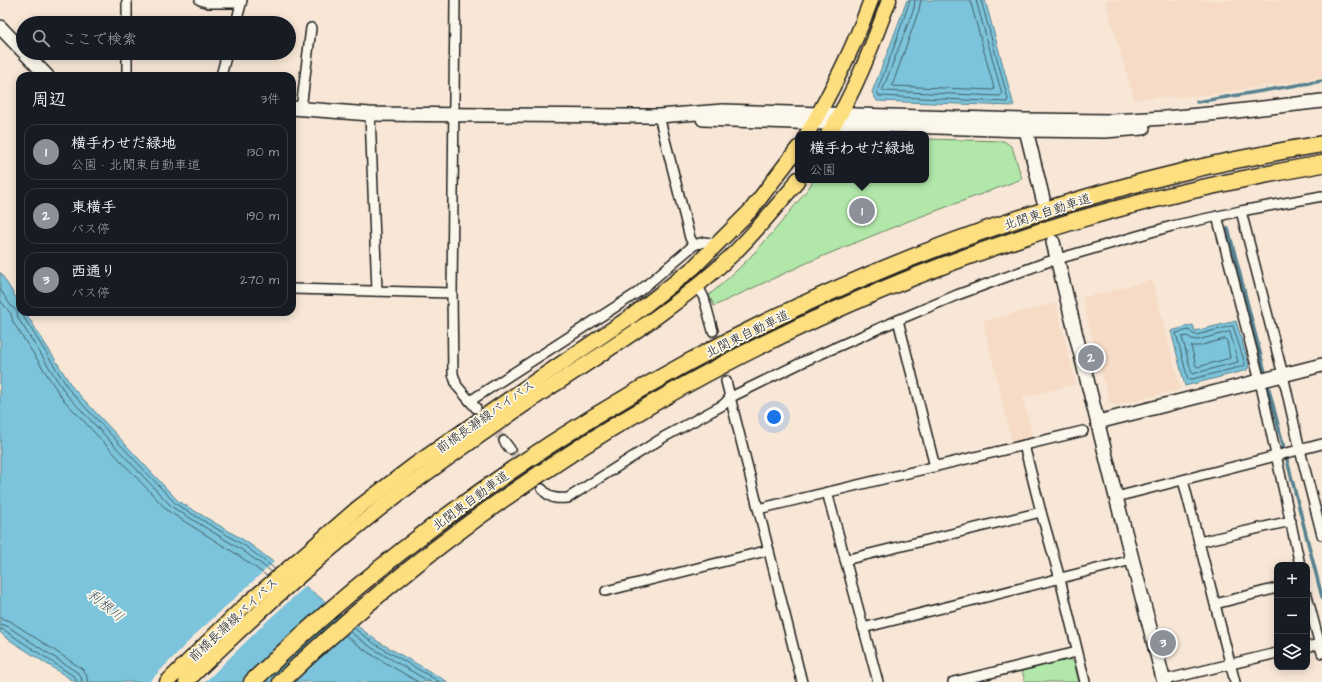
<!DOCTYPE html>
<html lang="ja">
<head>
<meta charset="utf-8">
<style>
  :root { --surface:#171b24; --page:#242831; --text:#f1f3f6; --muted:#9ea1a6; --line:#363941; --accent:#8c9099 }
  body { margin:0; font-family:"Architects Daughter","Klee One",sans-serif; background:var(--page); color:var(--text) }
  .controls { position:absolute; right:12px; bottom:12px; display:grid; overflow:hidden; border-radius:8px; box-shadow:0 2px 10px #0003 }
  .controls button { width:36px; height:36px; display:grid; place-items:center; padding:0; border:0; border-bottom:1px solid var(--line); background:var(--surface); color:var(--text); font:20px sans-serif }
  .you { position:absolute; left:774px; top:417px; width:14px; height:14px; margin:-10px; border:3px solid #fff; border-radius:50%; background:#1a73e8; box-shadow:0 0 0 6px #1a73e833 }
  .badge { display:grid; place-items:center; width:26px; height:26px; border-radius:50%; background:var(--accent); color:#fff; font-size:13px; font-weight:700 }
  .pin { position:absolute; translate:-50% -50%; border:2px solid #fff; box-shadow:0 1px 4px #0006 }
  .popup { position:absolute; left:795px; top:131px; width:134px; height:52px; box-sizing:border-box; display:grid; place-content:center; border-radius:8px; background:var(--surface); filter:drop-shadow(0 1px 3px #0005); font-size:13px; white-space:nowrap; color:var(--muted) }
  .popup b { font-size:15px; color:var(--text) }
  .popup::after { content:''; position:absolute; left:50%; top:100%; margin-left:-8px; border:8px solid transparent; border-top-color:var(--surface) }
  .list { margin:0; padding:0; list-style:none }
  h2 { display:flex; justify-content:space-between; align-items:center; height:52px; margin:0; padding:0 16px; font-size:17px }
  h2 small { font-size:13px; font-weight:400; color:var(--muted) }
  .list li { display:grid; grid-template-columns:26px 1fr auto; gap:12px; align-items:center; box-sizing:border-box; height:56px; margin:0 8px 8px; padding:0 8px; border:1px solid var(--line); border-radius:12px }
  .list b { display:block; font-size:15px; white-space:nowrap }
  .list p { margin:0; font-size:13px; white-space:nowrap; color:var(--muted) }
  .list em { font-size:13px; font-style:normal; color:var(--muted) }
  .icon { flex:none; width:22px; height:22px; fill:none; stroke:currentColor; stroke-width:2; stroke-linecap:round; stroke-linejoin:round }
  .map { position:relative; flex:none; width:1322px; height:682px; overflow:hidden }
  .search { position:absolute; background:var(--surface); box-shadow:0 2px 10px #0003; left:16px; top:16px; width:280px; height:44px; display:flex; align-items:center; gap:10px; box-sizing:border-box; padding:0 14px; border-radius:22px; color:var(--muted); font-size:15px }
  .panel { position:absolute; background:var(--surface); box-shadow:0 2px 10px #0003; left:16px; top:72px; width:280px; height:244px; border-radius:12px }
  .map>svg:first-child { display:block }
  .built { fill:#f6dcc6 }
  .green { fill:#b1e7a9; stroke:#668262 }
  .water { fill:#7bc4db; stroke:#55818f }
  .pier { fill:#f8e7d6 }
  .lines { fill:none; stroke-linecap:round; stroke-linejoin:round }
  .shore { stroke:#425f68; stroke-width:1 }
  .stream { stroke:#55818f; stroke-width:3.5 }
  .street-tunnel { stroke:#ccbeb1; stroke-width:9; stroke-dasharray:9 4.5; stroke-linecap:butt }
  .street-casing { stroke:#1c1c1c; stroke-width:12 }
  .secondary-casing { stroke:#1c1c1c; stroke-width:16 }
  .primary-casing { stroke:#1c1c1c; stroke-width:17 }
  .highway-casing { stroke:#1c1c1c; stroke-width:19 }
  .street { stroke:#fbf7ec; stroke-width:9 }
  .secondary { stroke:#fbf7ec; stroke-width:13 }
  .primary { stroke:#fedf80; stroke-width:14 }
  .highway { stroke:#fedf80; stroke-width:16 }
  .labels { text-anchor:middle; stroke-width:3.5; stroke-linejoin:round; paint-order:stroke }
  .street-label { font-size:13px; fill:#1c1c1c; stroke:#fbf7ec }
  .water-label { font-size:14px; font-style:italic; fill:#3d575f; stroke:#fbf7ec }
</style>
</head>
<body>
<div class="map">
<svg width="1322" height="682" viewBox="0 0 1322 682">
  <rect width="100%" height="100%" fill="#f8e7d6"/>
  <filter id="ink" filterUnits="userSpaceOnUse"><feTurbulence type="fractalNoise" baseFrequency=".025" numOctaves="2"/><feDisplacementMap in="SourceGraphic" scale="8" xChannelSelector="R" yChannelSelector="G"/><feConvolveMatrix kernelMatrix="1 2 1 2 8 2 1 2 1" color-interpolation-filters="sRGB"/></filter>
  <g filter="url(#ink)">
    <!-- built -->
    <g class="built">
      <polygon points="1105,0 1322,0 1322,78 1198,96 1134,99"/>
      <polygon points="1152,280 1181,389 1115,406 1109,402 1082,298"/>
      <polygon points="1056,303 1076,384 1023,398 1033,438 1012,443 983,321"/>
    </g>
    <!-- green -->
    <g class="green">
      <path d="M926,139L1004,141L1012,147L1022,179L906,222L811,261L714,306L709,295C737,272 761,247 784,219C794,206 805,194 814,180H926Z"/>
      <polygon points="1067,658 1074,662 1079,682 1025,682 1022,670"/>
    </g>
    <!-- water -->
    <g class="water">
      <polygon points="907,0 985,0 1014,106 877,101 872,92 890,46"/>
      <polygon points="0,272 20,304 20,312 25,312 73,388 178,501 247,542 377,641 448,682 75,682 5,637 0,632"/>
      <polygon points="1236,321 1249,365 1247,370 1185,386 1171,331 1193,325 1195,331"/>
    </g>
    <!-- pier -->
    <polygon class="pier" points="275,561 307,585 266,622 205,682 149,682 197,633"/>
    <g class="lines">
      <!-- shore -->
      <g class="shore">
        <polyline points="910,0 894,47 877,91 879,96 1007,102 1008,99 981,0"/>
        <polyline points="915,0 914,8 883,89 883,91 1000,96 1002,94 976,0"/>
        <polyline points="921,0 919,10 892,86 993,90 994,88 970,0"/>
        <polyline points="0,289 11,306 17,311 18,318 66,394 172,507 242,550 272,572"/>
        <polyline points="0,300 11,314 13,322 62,398 168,511 238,555 267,576"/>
        <polyline points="22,312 23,316 70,391 176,504 245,546 275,569"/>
        <polygon points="1233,326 1245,364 1244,366 1188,380 1176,333 1189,330 1193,334 1196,335"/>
        <polygon points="1230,332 1238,362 1192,374 1182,337 1187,336 1192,339 1197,340"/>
        <polygon points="1225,339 1227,341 1230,358 1198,367 1196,366 1191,346 1199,346"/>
        <polyline points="0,618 10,621 81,668 86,674 88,682"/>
        <polyline points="0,624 7,626 78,673 81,677 82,682"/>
        <polyline points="354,628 375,644 440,682"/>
        <polyline points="0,629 4,630 75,677 77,682"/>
        <polyline points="350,632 372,648 430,682"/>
        <polyline points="346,636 369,653 418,682"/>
      </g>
      <!-- stream -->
      <g class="stream">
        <polyline points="1197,102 1322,81"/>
        <polyline points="1228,228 1266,376"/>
        <polyline points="1267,382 1322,597"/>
      </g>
      <!-- street-tunnel -->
      <g class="street-tunnel">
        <polyline points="713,331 726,381"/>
        <polyline points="489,424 504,441"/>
        <polyline points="510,449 536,481"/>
      </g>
      <!-- street casing -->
      <g class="street-casing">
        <g id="street">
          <polyline points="127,0 127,23"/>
          <polyline points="200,0 209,3 241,3"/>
          <polyline points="455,0 452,293 453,374 457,386 476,408"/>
          <polyline points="236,23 242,0"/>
          <polyline points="127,53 127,76"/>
          <polyline points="221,76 227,53"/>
          <polyline points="301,109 311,28"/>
          <polyline points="370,114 377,291"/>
          <polyline points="659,116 690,238 694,245"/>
          <polyline points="1241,211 1283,375 1300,450 1322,535"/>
          <polyline points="1217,216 1260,381 1300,565"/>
          <polyline points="698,286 704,298 713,331"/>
          <polyline points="292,289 452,293"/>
          <polyline points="898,320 935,467"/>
          <polyline points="726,381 802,682"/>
          <polyline points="470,401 637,293 694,245 704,242 718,244"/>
          <polyline points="504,441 510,449"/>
          <polyline points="1024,445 1041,512 1060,579 1085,682"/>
          <polyline points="1183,480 1235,682"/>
          <path d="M542,489C551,499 556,499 568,498L664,437L723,405L731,397L807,360L898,320L957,295L1047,262L1172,226L1241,211L1322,196"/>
          <polyline points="827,492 878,682"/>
          <polyline points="1116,497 1322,444"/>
          <polyline points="758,509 1083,431"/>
          <polyline points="1199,542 1291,521"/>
          <polyline points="845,560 1041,512"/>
          <polyline points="606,591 769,550"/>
          <polyline points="1307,596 1322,653"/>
          <polyline points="1215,604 1277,588"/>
          <polyline points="863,628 1132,560"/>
          <polyline points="1307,647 1320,644"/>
          <polyline points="1164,680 1277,653"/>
          <polyline points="953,682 1077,652"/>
        </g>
      </g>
      <!-- secondary casing -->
      <g class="secondary-casing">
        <g id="secondary">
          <polyline points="0,27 23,51"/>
          <polyline points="25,53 47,76"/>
          <polyline points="292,108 370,114 625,116 659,116 723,111 1023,120 1112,121 1165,118 1220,113 1322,101"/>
          <polyline points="703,119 1026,130 1105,131 1143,128"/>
          <polyline points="1024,122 1043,199"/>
          <polyline points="1053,242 1116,497 1164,682"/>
          <polyline points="1098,422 1322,365"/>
        </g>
      </g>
      <!-- primary casing -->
      <g class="primary-casing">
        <g id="primary">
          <path d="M807,134C832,91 854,47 871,0"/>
          <path d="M828,134C855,93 872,46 889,0"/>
          <polyline points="167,682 240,610 359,507 413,466 525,388 633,315 693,268 751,210 798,148"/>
          <path d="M186,682C262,608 341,535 427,473C469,443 511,413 554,385C615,345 679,306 732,255C754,234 773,210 793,187L798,179"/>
        </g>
      </g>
      <!-- highway casing -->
      <g class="highway-casing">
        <g id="highway">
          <path d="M252,682C511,431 840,253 1190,170C1234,159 1278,152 1322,144"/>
          <path d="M281,682C503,469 779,310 1074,221C1155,197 1238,179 1322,164"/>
        </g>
      </g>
      <!-- street -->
      <use href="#street" class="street"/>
      <!-- secondary -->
      <use href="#secondary" class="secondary"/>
      <!-- primary -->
      <use href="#primary" class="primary"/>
      <!-- highway -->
      <use href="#highway" class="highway"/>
    </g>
  </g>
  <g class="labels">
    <!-- street labels -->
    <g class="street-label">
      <text transform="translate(1047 211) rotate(-18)" y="5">北関東自動車道</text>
      <text transform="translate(747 333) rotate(-26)" y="5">北関東自動車道</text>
      <text transform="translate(485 416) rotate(-35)" y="5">前橋長瀞線バイパス</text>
      <text transform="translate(470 500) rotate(-36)" y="5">北関東自動車道</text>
      <text transform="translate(233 619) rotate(-43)" y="5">前橋長瀞線バイパス</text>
    </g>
    <!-- water labels -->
    <g class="water-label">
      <text transform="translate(106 605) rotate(39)" y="5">利根川</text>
    </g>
  </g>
</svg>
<div class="controls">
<button>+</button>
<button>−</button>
<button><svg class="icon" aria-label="layers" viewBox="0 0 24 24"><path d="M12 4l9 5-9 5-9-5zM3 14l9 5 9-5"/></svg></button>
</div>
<div class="you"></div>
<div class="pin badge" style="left:862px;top:211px">1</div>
<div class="popup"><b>横手わせだ緑地</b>公園</div>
<div class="pin badge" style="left:1091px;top:358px">2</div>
<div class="pin badge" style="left:1163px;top:643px">3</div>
<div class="search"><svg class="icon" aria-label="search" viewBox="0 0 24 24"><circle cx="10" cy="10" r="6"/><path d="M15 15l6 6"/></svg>ここで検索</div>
<section class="panel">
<h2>周辺<small>3件</small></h2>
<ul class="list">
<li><span class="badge">1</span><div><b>横手わせだ緑地</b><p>公園 · 北関東自動車道</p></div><em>130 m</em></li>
<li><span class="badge">2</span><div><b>東横手</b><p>バス停</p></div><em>190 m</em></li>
<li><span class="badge">3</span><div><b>西通り</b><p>バス停</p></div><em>270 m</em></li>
</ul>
</section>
</div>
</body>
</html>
